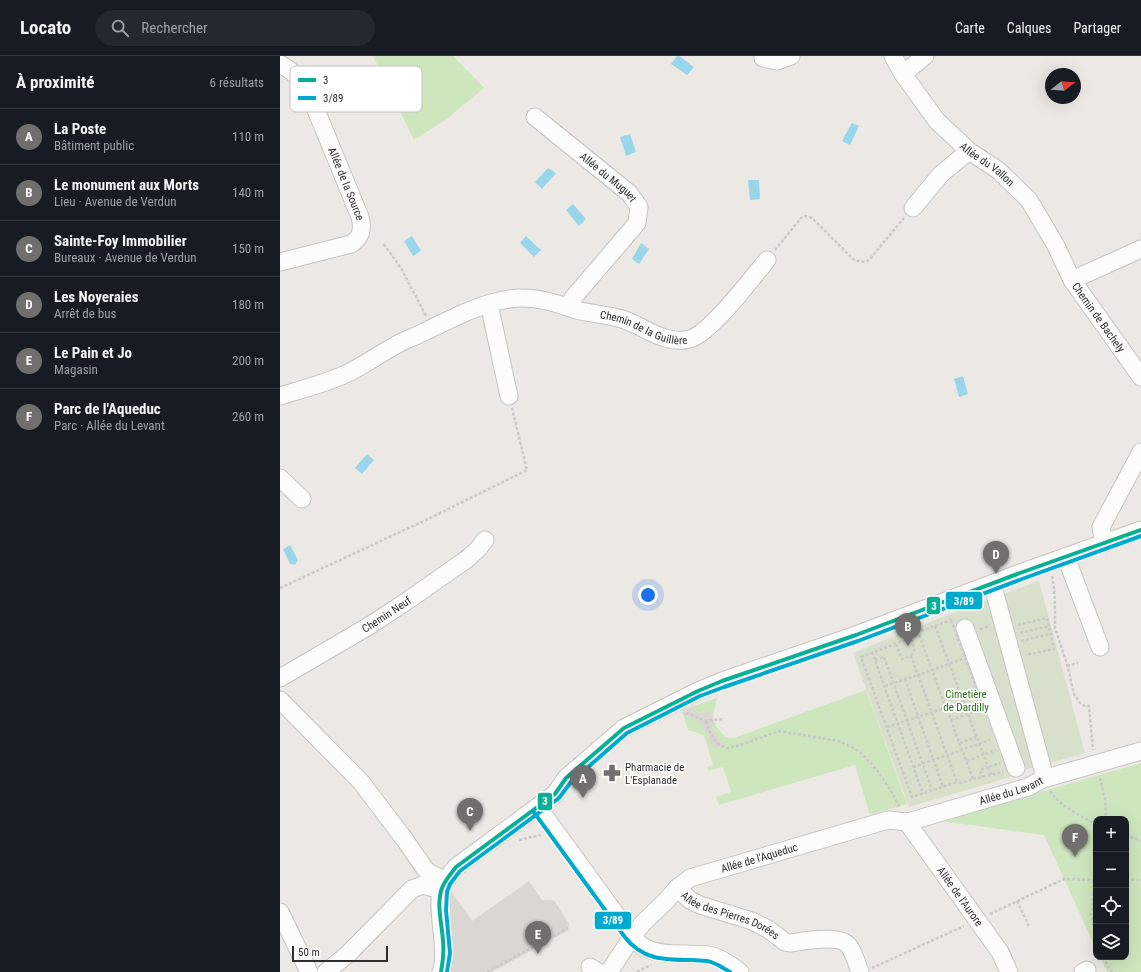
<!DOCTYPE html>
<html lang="fr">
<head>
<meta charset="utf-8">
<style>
  :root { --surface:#171b24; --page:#242831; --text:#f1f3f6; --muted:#9ea1a6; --line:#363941; --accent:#706f6e }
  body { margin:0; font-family:"Roboto Condensed",sans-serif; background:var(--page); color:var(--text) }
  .controls { position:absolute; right:12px; bottom:12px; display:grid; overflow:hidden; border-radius:8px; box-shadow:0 4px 16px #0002 }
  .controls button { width:36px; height:36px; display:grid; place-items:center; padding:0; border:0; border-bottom:1px solid var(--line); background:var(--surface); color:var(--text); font:20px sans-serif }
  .compass { position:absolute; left:765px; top:12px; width:36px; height:36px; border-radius:50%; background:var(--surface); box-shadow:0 4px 16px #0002; rotate:73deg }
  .scale { position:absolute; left:12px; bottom:10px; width:96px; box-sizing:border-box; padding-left:4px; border:2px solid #2e2e2e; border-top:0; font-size:11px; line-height:14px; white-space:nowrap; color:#2e2e2e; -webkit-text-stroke:3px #fff; paint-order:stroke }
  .you { position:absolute; left:368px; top:539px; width:14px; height:14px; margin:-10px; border:3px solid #fff; border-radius:50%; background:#1a73e8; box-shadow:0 0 0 6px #1a73e833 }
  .badge { display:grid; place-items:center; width:26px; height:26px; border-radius:50%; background:var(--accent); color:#fff; font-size:13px; font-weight:700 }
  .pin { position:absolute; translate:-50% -33px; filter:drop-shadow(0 1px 2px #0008) }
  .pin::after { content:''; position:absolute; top:21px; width:14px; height:12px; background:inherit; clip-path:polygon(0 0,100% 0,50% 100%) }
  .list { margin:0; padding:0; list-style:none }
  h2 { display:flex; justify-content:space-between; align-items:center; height:52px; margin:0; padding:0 16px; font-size:17px }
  h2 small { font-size:13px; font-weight:400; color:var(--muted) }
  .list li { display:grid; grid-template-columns:26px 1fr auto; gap:12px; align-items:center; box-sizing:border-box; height:56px; padding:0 16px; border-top:1px solid var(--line) }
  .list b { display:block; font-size:15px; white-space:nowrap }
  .list p { margin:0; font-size:13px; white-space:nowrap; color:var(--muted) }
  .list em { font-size:13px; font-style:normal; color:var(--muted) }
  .icon { flex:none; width:22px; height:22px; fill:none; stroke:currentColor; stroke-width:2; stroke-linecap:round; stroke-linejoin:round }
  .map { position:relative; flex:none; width:861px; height:916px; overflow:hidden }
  header { display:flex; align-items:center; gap:24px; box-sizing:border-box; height:56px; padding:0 20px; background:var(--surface); border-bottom:1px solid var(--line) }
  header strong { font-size:19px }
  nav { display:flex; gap:22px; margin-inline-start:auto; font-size:14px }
  .search { width:280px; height:36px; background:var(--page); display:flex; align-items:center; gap:10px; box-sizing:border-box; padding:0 14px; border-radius:22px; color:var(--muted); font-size:15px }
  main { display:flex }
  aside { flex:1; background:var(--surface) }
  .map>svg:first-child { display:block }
  .green { fill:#cee6be }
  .cemetery { fill:#d8e0cc }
  .plaza { fill:#dad6d2 }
  .water { fill:#99d6ec }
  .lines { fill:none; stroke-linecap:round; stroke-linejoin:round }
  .minor-casing { stroke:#c5c4c5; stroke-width:19 }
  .path { stroke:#c9c9c8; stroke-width:2.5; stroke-dasharray:3 2; stroke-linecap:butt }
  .minor { stroke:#fcfcfb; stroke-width:17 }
  .bus-1-casing { stroke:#fff; stroke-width:7 }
  .bus-2-casing { stroke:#fff; stroke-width:7 }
  .bus-1 { stroke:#0ab096; stroke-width:4 }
  .bus-2 { stroke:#00a9ce; stroke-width:4 }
  .labels { text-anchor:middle; stroke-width:3.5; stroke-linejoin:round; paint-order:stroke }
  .street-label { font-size:11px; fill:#2e2e2e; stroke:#fff }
  .park-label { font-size:11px; fill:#2c6e1b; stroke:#fff }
  .poi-label { font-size:11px; fill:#2e2e2e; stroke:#fff; text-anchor:start }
  .key { fill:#fff; stroke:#c0c0c0; stroke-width:1 }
  .key-label { font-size:11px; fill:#2e2e2e }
  .line-badge { stroke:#fff; stroke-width:1.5 }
  .badge-label { font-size:11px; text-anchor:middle; font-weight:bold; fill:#fff }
</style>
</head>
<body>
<header>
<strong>Locato</strong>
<div class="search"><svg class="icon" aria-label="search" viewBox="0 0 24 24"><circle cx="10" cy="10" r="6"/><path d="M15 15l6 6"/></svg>Rechercher</div>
<nav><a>Carte</a><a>Calques</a><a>Partager</a></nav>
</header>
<main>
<aside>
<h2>À proximité<small>6 résultats</small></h2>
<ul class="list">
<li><span class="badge">A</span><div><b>La Poste</b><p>Bâtiment public</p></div><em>110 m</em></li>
<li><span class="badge">B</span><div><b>Le monument aux Morts</b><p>Lieu · Avenue de Verdun</p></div><em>140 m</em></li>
<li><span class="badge">C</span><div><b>Sainte-Foy Immobilier</b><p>Bureaux · Avenue de Verdun</p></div><em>150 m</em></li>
<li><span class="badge">D</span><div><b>Les Noyeraies</b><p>Arrêt de bus</p></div><em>180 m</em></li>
<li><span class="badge">E</span><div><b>Le Pain et Jo</b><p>Magasin</p></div><em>200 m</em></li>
<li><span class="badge">F</span><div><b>Parc de l'Aqueduc</b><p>Parc · Allée du Levant</p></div><em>260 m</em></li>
</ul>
</aside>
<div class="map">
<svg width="861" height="916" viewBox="0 0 861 916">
  <rect width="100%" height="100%" fill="#ece8e4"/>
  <!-- green -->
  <g class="green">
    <polygon points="93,0 173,0 204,32 165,64 134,84"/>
    <path d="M586,634L627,748L590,759L575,709L439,749L436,741L451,736L443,711L428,715L427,711L433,709L424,679L408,674L402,654L437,642C436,648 434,654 433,659C432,668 441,676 446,681L454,682Z"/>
    <polygon points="861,707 861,916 827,916 820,901 846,901 846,763 816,763 816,893 764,779 661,765"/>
  </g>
  <!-- cemetery -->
  <polygon class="cemetery" points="759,525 805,697 733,717 734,720 629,751 573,597 675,556"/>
  <!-- plaza -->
  <g class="plaza">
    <polygon points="412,651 417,658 426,655 431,656 435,668 433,667 432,670 433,675 441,684 444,686 437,693 430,686 428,682 428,676 425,675 423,671 411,662 403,659 402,654"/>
    <polygon points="249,825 262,844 274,844 289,868 287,875 212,916 171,916 169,838 171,835 192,865"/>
  </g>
  <!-- water -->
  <g class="water">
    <polygon points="397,0 399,0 414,11 407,19 391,8"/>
    <polygon points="572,67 579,70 570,89 562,85"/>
    <polygon points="350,78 356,96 346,100 340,81"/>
    <polygon points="268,112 276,117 262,133 255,126"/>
    <polygon points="468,124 479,124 480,143 470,144"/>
    <polygon points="293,148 306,163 299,170 286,154"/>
    <polygon points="132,180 141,195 133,200 124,185"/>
    <polygon points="246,180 261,194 254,201 240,187"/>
    <polygon points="361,187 369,193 359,208 352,203"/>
    <polygon points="683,320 688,338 679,341 674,323"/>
    <polygon points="87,398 94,404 82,418 75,412"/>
    <polygon points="10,489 18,504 15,509 12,508 10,508 3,493"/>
  </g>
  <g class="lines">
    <!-- minor casing -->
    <g class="minor-casing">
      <g id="minor">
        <path id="s1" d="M613,0L623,18L657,65L689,95L718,114L749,144L776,190L792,224L861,321"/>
        <polyline points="483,2 497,5 511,0"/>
        <path id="s2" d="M0,8C12,14 19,21 27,32L80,161C83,172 82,181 71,188L0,206"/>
        <polyline points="623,18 645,0"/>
        <path id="s3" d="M255,61L349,137L359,151L357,167L293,242L289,251"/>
        <polyline points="633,152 661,118 689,95"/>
        <polyline points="792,224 861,193"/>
        <polyline points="209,248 229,340"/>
        <path id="s4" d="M0,340C23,333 47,327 68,317C86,308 101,297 118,288C127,283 137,280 146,275C158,269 171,263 184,257C201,250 219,243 239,242C260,241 280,249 300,255C315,258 331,259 345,264C366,272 386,289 410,283C431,277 472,222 487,204"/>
        <polyline points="0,422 22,443"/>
        <polyline points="824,487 821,471 861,396"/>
        <polyline points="786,501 820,591"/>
        <polyline points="715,538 763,714"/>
        <polyline points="685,572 736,712"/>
        <path id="s5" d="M0,622L89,570L127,545L187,503L198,493L205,484"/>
        <polyline points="0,644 81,726 125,784 145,813 149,817 166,824"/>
        <path d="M258,751L345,871C350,878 356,887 364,891C376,898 393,898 406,898C413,899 421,898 428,899C440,901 451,909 460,916"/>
        <path id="s6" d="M628,766L629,769L720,896L729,916"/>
        <path id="s7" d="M397,832L410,844L420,849L472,865L488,873L505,886L510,887C524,885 560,878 569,890C574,897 577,908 580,916"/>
        <polyline points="0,856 29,916"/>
        <polyline points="310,911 318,916"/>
        <polyline points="46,916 68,898 132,833 143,829 161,834"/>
        <path d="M161,916C169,893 156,859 161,835C163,826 171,818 176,811L275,738L286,722L344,672L418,635L442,625L576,579L740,517L861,474"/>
        <path id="s8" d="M329,916L352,881L363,867L387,844L397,832L410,822L608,764L628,766L748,731L763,723L861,695"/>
        <polyline points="803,916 807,914"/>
      </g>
    </g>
    <!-- path -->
    <g class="path">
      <polyline points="104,188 122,214 146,260"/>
      <path d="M495,194L521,162C525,159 528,160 532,162L574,204L585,206L589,204L624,162"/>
      <polyline points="772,520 774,532 775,548 775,572 787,608 794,638 800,647 805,650 809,650 813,694"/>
      <polyline points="0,532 146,464 247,414 232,352"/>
      <polygon points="671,564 699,639 666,652 638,576"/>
      <polyline points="738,569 767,562 774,593 746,599"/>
      <polyline points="655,570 708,711 700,714 702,721"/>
      <polyline points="700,573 710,570"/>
      <polyline points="740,577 769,570"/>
      <polyline points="741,585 771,578"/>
      <polyline points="616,588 622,603 631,600 638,619 682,603"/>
      <polyline points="592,596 643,738"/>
      <polyline points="595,604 604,601 652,734"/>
      <polyline points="787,610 798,607"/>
      <polyline points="625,623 663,731"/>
      <polyline points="605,630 638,619 677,726 632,741 581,601 631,582 635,593 631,600"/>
      <polyline points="406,657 426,665 443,663"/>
      <polyline points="669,659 693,723 678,728 677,726"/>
      <polyline points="671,664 701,653"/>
      <polyline points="426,665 430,676 438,688 447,692 457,690 500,675 558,685 570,690 580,696 597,714 613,738 620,752"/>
      <polyline points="607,671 665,652"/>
      <polyline points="680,687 696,681"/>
      <polyline points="687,705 716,694"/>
      <polyline points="633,711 710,684"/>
      <polyline points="711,719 708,711 720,707"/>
      <polyline points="820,722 825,743 826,763"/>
      <polyline points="693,723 723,716"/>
      <path d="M770,735C780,750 800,760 816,768"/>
      <polyline points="846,779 861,785"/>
      <polyline points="239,784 261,779"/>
      <polyline points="816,817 811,860 816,877"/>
      <polyline points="846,824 861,824"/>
      <polyline points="737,845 749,870"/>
      <polyline points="710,858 784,823 816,824"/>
      <polyline points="823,901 828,911 832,916"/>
      <polyline points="592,912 684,870"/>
      <polyline points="207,916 288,872"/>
      <polyline points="357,916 371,909"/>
    </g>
    <!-- minor -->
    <use href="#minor" class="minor"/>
    <!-- bus-1 casing -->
    <g class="bus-1-casing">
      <path id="bus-1" d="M161,916C163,906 164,896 163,885C162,868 156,848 162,832C165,824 171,818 176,811L275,738L286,722L344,672L418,635L442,625L576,579L740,517L861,474"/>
    </g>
    <!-- bus-2 casing -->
    <g class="bus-2-casing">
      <g id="bus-2">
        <path d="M253,755L344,880C362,904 384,904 412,904C418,905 425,904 431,906L438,909L450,916"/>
        <polyline points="167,916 170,897 166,854 167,836 170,828 180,815 279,742 291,726 347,677 420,640 444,631 578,585 742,523 861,480"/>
      </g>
    </g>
    <!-- bus-1 -->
    <use href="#bus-1" class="bus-1"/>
    <!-- bus-2 -->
    <use href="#bus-2" class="bus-2"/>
  </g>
  <!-- icons -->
  <defs>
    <g id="pharmacy-bare" transform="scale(1.38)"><path d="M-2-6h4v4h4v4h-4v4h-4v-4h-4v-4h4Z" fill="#706f6e" stroke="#fff" stroke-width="2.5" paint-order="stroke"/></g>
  </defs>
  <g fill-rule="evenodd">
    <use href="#pharmacy-bare" x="332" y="717"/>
  </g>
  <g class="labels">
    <!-- street labels -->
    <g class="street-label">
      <text dy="4" stroke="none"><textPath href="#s1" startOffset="145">Allée du Vallon</textPath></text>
      <text dy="4" stroke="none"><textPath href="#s3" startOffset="95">Allée du Muguet</textPath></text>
      <text dy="4" stroke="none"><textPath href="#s2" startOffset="140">Allée de la Source</textPath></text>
      <text dy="4" stroke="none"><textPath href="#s1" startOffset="337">Chemin de Bachely</textPath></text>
      <text dy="4" stroke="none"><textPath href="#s4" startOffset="389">Chemin de la Guillère</textPath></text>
      <text dy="4" stroke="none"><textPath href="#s5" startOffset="124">Chemin Neuf</textPath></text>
      <text dy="4" stroke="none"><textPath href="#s8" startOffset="459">Allée du Levant</textPath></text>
      <text dy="4" stroke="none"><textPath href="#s8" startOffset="197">Allée de l'Aqueduc</textPath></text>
      <text dy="4" stroke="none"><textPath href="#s6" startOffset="91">Allée de l'Aurore</textPath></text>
      <text dy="4" stroke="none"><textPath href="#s7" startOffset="61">Allée des Pierres Dorées</textPath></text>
    </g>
    <!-- park labels -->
    <g class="park-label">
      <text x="686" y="642">Cimetière<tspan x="686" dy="13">de Dardilly</tspan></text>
    </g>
    <!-- poi labels -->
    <g class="poi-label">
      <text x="345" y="715">Pharmacie de<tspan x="345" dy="13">L'Esplanade</tspan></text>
    </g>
  </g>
  <!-- legend -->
  <rect x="10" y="10" width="132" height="46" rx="6" class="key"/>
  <rect x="18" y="22" width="18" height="4" fill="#0ab096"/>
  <rect x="18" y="40" width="18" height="4" fill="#00a9ce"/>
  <g class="key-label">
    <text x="43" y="28">3</text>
    <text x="43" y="46">3/89</text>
  </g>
  <g class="line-badge">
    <rect x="665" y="535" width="38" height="19" rx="4" fill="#00a9ce"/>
    <rect x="646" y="540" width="15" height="19" rx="4" fill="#0ab096"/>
    <rect x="257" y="736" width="16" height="19" rx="4" fill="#0ab096"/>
    <rect x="314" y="855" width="38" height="19" rx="4" fill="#00a9ce"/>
  </g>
  <g class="badge-label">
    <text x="684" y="549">3/89</text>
    <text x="654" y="554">3</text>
    <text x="265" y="749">3</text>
    <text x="333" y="868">3/89</text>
  </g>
</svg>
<div class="controls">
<button>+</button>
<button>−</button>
<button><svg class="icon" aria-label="locate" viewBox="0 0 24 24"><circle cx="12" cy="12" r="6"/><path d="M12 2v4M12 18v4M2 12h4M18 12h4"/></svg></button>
<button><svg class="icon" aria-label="layers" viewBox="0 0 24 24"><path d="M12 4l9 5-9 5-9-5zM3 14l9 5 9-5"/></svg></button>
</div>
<svg class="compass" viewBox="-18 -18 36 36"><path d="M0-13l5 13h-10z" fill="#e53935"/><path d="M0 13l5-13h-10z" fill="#9ea1a6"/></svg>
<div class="scale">50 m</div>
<div class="you"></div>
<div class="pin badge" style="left:303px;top:742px">A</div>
<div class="pin badge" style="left:628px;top:590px">B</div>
<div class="pin badge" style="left:190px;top:775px">C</div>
<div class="pin badge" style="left:716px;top:518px">D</div>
<div class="pin badge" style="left:258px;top:898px">E</div>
<div class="pin badge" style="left:795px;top:801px">F</div>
</div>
</main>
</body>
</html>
